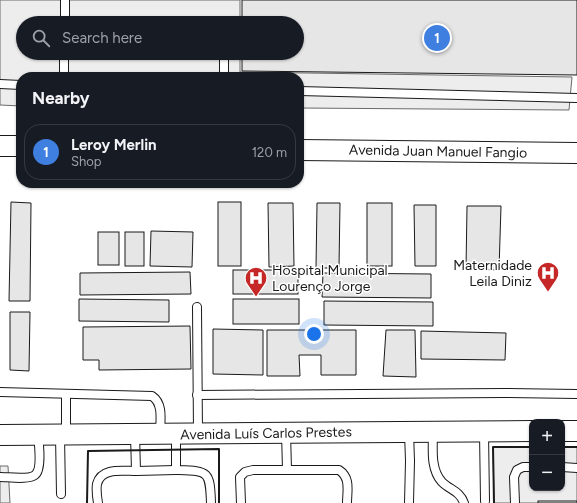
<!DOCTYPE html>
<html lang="en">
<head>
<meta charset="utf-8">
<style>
  :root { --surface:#171b24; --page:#20242c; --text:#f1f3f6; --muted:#9ea1a6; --line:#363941; --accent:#0b8043 }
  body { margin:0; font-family:Figtree,sans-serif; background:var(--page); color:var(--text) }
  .controls { position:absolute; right:12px; bottom:12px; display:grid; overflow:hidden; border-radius:8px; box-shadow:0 1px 3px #0004 }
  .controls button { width:36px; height:36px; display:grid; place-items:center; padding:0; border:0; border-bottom:1px solid var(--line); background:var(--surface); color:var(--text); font:20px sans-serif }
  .you { position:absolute; left:314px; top:334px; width:14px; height:14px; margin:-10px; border:3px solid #fff; border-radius:50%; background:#1a73e8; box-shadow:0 0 0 6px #1a73e833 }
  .badge { display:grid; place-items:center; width:26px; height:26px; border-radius:50%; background:var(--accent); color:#fff; font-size:13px; font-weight:700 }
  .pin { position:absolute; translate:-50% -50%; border:2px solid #fff; box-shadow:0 1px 4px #0006 }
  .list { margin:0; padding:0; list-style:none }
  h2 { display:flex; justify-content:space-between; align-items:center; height:52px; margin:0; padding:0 16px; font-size:17px }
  h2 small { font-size:13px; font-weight:400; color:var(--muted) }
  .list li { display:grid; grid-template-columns:26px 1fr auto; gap:12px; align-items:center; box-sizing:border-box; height:56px; margin:0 8px 8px; padding:0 8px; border:1px solid var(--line); border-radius:16px }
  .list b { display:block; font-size:15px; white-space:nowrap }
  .list p { margin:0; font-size:13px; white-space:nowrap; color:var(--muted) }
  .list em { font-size:13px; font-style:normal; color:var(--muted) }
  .icon { flex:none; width:22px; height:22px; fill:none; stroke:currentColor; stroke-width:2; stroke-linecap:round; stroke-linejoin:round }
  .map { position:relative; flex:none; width:577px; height:503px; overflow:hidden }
  .search { position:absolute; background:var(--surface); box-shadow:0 1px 3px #0004; left:16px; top:16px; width:288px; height:44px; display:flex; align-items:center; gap:10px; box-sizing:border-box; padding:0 14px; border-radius:22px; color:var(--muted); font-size:15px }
  .panel { position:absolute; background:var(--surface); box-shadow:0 1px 3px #0004; left:16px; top:72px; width:288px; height:116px; border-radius:16px }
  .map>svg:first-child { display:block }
  .parking { fill:#ededed; stroke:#6a6a6a }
  .building { fill:#e6e6e6; stroke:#1a1a1a }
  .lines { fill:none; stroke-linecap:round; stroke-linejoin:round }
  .service-casing { stroke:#1a1a1a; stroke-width:10 }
  .tertiary-casing { stroke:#1a1a1a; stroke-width:22 }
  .service { stroke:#fff; stroke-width:8 }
  .tertiary { stroke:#fff; stroke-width:20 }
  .wall { stroke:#1a1a1a; stroke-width:2 }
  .labels { text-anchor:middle; stroke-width:3; stroke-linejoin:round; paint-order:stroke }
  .street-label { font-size:14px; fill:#1a1a1a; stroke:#fff }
  .poi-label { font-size:14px; fill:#1a1a1a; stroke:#fff; text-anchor:end }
</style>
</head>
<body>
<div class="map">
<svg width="577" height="503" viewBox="0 0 577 503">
  <rect width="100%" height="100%" fill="#fff"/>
  <!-- parking -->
  <g class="parking">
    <polygon points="0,0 240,0 240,23 23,23 23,53 240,53 240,72 572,77 569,110 299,108 299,77 21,77 21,106 0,105"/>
    <polygon points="493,447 532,447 532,488 562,488 562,447 577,447 577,503 494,503"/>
    <polygon points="0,466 8,466 10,503 0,503"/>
  </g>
  <!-- building -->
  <g class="building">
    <polygon points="242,0 577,0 577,75 242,71 242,53 297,53 297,23 242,23"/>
    <polygon points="11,202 31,203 30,301 9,301"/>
    <rect x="218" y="202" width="23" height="64"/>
    <polygon points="268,203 293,203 294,266 269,267"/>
    <polygon points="317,203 340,203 339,268 316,268"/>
    <rect x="367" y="203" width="25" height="63"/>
    <polygon points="414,205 436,205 436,266 415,266"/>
    <polygon points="467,206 501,206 499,270 466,269"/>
    <polygon points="151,231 193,232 192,267 150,266"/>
    <rect x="98" y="232" width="21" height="33"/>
    <rect x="125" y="232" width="19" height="34"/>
    <rect x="233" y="270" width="65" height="24"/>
    <polygon points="190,272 191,294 80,295 80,273"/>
    <polygon points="323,273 431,274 431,298 322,297"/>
    <polygon points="79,299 169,300 169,322 79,321"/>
    <rect x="233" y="299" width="66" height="25"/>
    <polygon points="324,301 433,302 433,326 324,325"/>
    <polygon points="10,312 30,312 29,371 10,370"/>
    <polygon points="190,326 191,369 99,370 99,360 83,360 83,327"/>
    <polygon points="213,329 263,330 263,375 213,374"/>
    <polygon points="267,330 356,330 356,375 321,375 321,355 299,355 300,376 267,376"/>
    <polygon points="386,330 415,330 416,377 383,376"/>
    <polygon points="421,331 506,333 505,360 421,359"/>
    <rect x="538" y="501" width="39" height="2"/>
  </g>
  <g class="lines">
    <!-- service casing -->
    <g class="service-casing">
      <g id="service">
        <polyline points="65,23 65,0"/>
        <polyline points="64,77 64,53"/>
        <polyline points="224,77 224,53"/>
        <polyline points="0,84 21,85"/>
        <polyline points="299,91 577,98"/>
        <polyline points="197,307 198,433"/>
        <path d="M0,392L152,396C164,404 160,421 160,434"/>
        <polyline points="66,394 66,435"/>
        <polyline points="197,395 504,393 577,394"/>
        <polyline points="286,432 287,470"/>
        <path d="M433,432C433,448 430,469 442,482C450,490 460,491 464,503"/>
        <polyline points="484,432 485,501"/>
        <path d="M176,434V470C208,471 210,470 211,503"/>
        <polyline points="60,435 61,494"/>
        <polyline points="562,467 577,468"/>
        <polyline points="136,471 176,470"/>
        <path d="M0,477C8,477 29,480 35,475C42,470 39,444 38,435"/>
        <path d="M98,503C97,497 96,490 97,484C101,467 123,471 136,471L135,434"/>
        <path d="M241,503L240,477L245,472L253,470H339C351,478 347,491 347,503"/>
        <polyline points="409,503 410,461 409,432"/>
        <polyline points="515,503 514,477 517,470 523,467 532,467"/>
      </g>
    </g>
    <!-- tertiary casing -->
    <g class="tertiary-casing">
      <g id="tertiary">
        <polyline points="0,146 21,146"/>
        <polyline points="299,150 577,153"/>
        <polyline points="562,431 577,431"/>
        <polyline points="0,435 532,431"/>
      </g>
    </g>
    <!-- service -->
    <use href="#service" class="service"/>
    <!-- tertiary -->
    <use href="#tertiary" class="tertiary"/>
    <!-- wall -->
    <g class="wall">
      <polyline points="562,447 577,447"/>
      <polyline points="87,503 88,451 219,449 219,503"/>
      <polyline points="494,503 493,447 532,447"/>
    </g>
  </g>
  <!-- icons -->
  <defs>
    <g id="hospital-pin" transform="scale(1.15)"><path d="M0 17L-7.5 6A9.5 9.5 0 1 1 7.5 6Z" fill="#c62828" stroke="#fff"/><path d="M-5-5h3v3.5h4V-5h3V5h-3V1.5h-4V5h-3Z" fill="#fff"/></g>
  </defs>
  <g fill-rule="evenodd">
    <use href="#hospital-pin" x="548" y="273"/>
    <use href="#hospital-pin" x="256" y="278"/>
  </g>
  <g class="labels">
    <!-- street labels -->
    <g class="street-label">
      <text transform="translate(438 151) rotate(1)" y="5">Avenida Juan Manuel Fangio</text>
      <text transform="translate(266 433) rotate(-1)" y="5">Avenida Luís Carlos Prestes</text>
    </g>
    <!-- poi labels -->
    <g class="poi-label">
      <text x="532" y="270">Maternidade<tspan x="532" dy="16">Leila Diniz</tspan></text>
      <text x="272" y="275" text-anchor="start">Hospital Municipal<tspan x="272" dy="16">Lourenço Jorge</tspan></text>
    </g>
  </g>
</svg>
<div class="controls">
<button>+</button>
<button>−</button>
</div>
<div class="you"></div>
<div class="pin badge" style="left:437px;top:38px;background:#3f7fe0">1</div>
<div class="search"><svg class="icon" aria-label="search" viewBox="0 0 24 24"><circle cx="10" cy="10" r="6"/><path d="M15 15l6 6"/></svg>Search here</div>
<section class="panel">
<h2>Nearby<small></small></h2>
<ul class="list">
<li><span class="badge" style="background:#3f7fe0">1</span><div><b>Leroy Merlin</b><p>Shop</p></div><em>120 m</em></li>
</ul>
</section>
</div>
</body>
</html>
